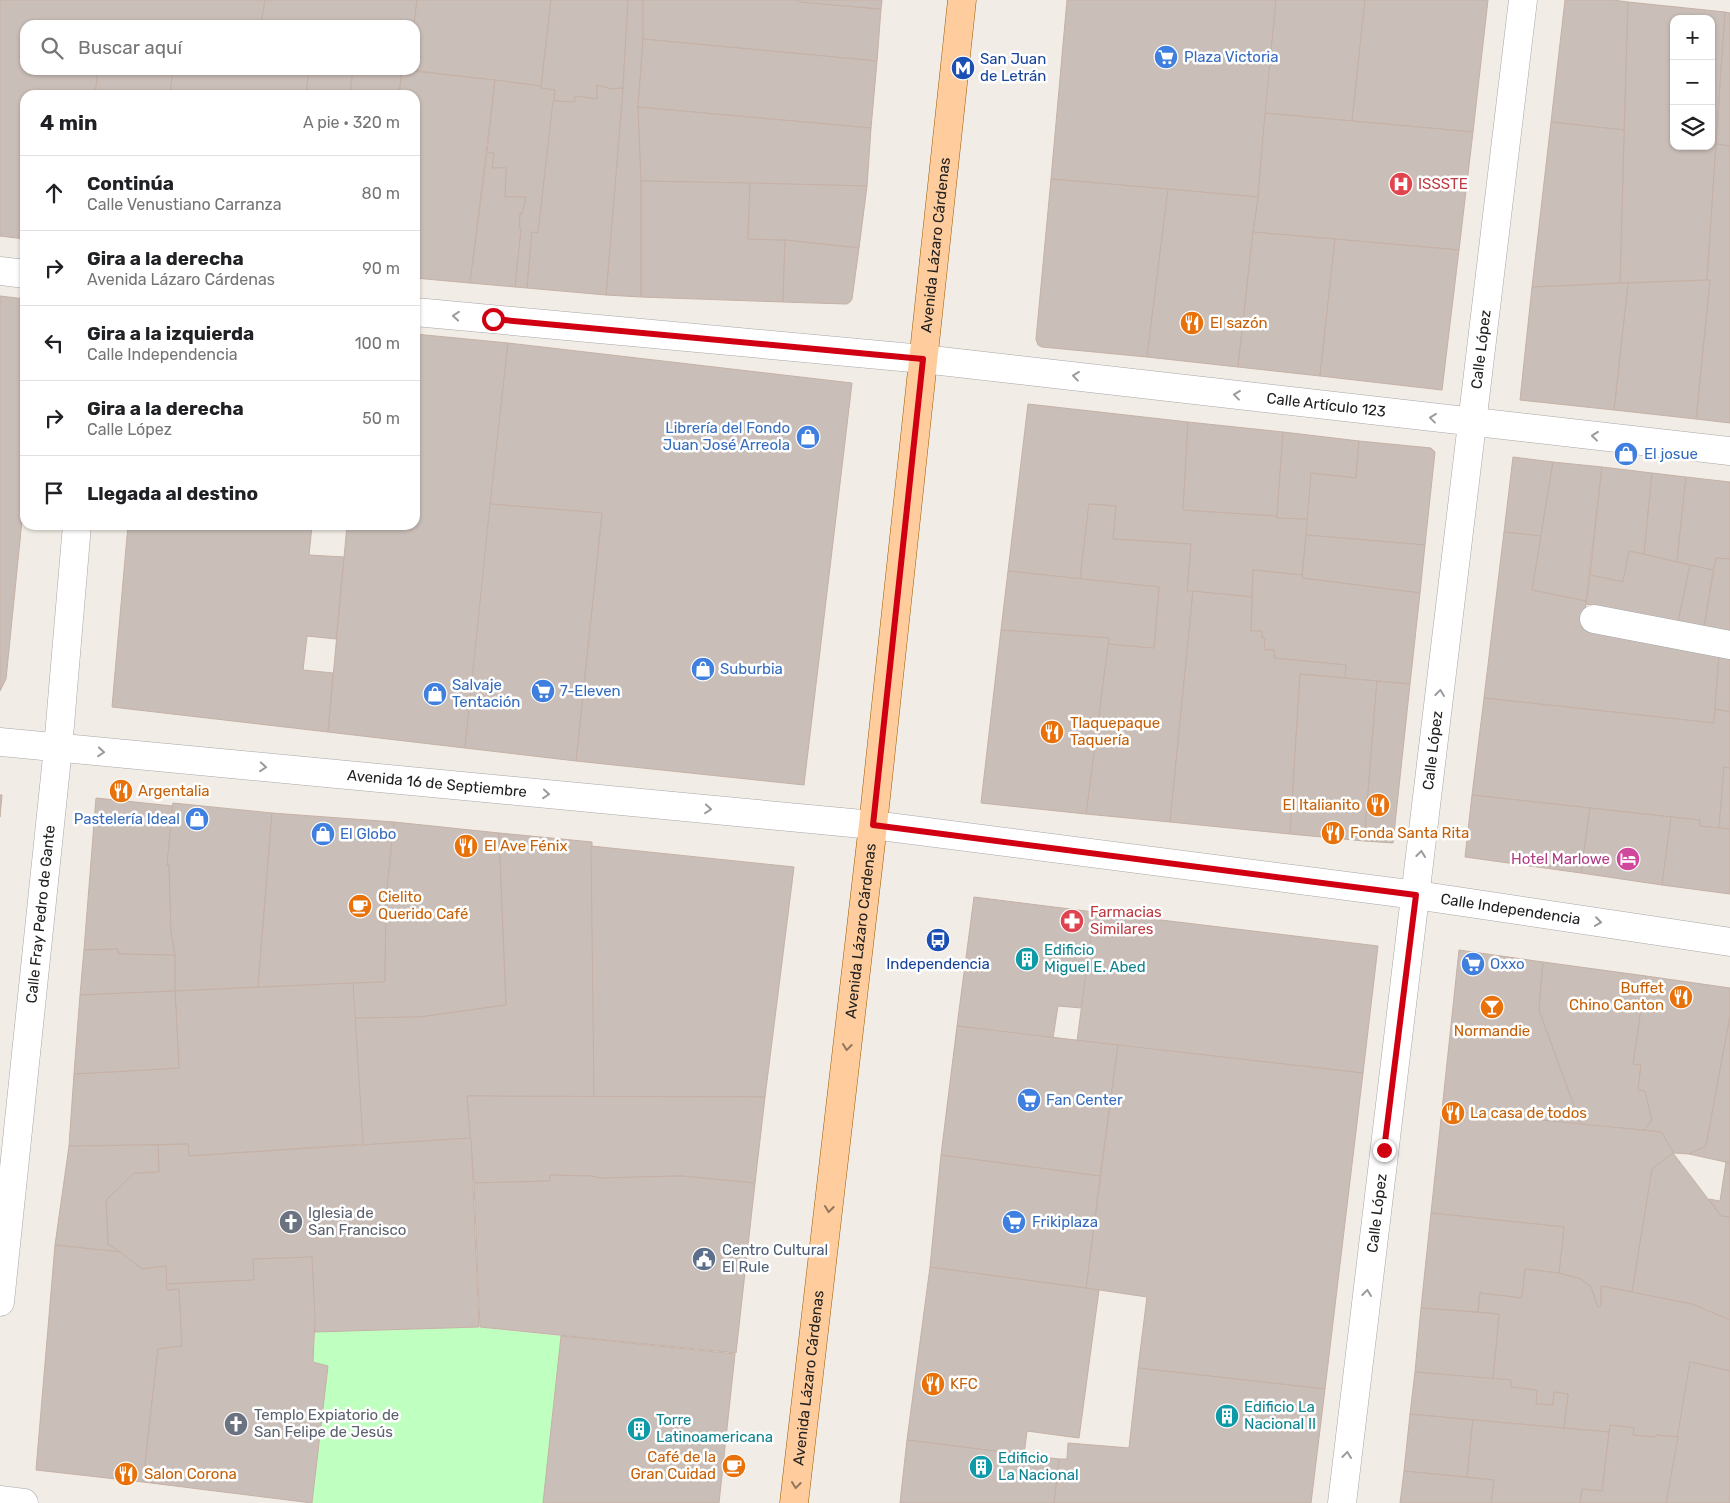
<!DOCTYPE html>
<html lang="es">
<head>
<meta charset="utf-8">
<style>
  :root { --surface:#fff; --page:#f6f6f6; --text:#202124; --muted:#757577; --line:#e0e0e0 }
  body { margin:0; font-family:Rubik,sans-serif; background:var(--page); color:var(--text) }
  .controls { position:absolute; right:15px; top:15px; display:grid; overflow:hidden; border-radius:10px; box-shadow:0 1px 4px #0004 }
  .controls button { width:45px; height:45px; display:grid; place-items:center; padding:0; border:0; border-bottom:1px solid var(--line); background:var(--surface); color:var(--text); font:25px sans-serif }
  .stop { position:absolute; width:15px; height:15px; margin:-11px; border:4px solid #d00012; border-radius:50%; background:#fff }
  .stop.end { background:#d00012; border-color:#fff; box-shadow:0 1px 5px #0008 }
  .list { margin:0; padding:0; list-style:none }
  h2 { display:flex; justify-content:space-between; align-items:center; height:65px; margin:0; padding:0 20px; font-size:21px }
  h2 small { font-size:16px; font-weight:400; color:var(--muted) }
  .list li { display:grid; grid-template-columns:32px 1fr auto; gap:15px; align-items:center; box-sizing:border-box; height:75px; padding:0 20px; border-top:1px solid var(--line) }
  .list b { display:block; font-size:19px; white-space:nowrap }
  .list p { margin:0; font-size:16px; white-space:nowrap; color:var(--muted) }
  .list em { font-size:16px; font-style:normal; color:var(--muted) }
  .icon { flex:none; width:28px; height:28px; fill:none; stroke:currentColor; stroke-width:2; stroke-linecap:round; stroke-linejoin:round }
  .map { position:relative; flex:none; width:1730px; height:1503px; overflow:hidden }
  .search { position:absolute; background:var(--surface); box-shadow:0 1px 4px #0004; left:20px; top:20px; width:400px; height:55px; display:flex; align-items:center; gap:12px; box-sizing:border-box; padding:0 18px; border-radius:15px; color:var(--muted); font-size:19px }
  .panel { position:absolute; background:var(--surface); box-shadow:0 1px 4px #0004; left:20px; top:90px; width:400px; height:440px; border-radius:15px }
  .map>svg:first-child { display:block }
  .park { fill:#bfffbf }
  .building { fill:#cabeb8; stroke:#c5b1a6; fill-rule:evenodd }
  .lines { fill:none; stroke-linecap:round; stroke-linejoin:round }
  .pedestrian-casing { stroke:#a7a7a7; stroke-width:29 }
  .minor-casing { stroke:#a7a7a7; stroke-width:29 }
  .primary-casing { stroke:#9c5b00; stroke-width:29 }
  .pedestrian { stroke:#fff; stroke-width:28 }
  .minor { stroke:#fff; stroke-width:28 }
  .primary { stroke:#ffcc9d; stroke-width:28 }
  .oneway { stroke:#9b9b9b }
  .oneway2 { stroke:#90765e }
  .route { stroke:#d00012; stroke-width:6 }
  .labels { text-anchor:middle; stroke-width:5; stroke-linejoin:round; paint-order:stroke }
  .shop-label { font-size:15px; fill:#366cbe; stroke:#fff; text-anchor:start }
  .transit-label { font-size:15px; fill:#164399; stroke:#fff; text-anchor:start }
  .health-label { font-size:15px; fill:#be3a42; stroke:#fff; text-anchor:start }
  .street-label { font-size:15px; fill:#202020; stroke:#fff }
  .food-label { font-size:15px; fill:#c56008; stroke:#fff; text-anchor:start }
  .hotel-label { font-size:15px; fill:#b23c85; stroke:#fff; text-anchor:end }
  .culture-label { font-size:15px; fill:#0d838f; stroke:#fff; text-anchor:start }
  .worship-label { font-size:15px; fill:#5b616d; stroke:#fff; text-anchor:start }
  .service-label { font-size:15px; fill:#4e5e75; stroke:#fff; text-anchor:start }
</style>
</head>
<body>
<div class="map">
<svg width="1730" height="1503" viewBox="0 0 1730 1503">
  <rect width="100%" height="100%" fill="#f1ece5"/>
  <!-- park -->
  <polygon class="park" points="479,1327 561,1336 543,1503 312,1503 328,1366 313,1362 315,1332"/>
  <!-- building -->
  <g class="building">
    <polygon points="0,0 265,0 261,25 25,25 25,70 98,70 95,95 25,95 25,239 0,236"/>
    <polygon points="265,0 417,0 414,25 261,25"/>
    <polygon points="417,0 551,0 541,86 411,70 415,70 414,25"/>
    <polygon points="551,0 628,0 623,88 611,89 597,85 597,99 575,96 575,102 553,101 555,90 541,88"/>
    <polygon points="628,0 643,0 643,39 638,107 641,181 641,297 606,295 623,88"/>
    <polygon points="643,0 800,0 800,2 881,9 877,61 643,39"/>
    <polygon points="800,0 882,0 881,9 800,2"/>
    <polygon points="1067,0 1276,0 1258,197 1051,179"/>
    <polygon points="1276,0 1365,0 1352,121 1265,113"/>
    <polygon points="1365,0 1488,0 1473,132 1352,121"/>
    <polygon points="1565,0 1613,0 1628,2 1624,130 1551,122"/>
    <path d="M1628,2L1725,12L1707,280L1620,283ZM1674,19H1711V146H1674Z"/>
    <polygon points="1725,12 1730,13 1730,146 1716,144"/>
    <polygon points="643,39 877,61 871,128 638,107"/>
    <polygon points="98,70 173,70 170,95 95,95"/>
    <polygon points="173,70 309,70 306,95 170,95"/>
    <polygon points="309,70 353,70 350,95 306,95"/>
    <polygon points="353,70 402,70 399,95 350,95"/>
    <polygon points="402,70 495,80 470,283 415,278 415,95 399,95"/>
    <polygon points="495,80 541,86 541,88 555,90 538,233 532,232 527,288 515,287 515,283 521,228 519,228 520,213 522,214 526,197 505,197 506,168 492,168 494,153 487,153"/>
    <polygon points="597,85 611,89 623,88 606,295 527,288 532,232 538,233 553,101 575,102 575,96 597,99"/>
    <polygon points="638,107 871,128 867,186 641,181"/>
    <polygon points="1265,113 1473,132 1459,250 1253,232 1258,197"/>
    <polygon points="1551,122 1624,130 1620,283 1532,287"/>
    <polygon points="1716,144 1730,146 1730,423 1696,419 1710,280 1707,280"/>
    <polygon points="487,153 494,153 492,168 506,168 505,197 526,197 522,214 520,213 519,228 521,228 515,287 470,283"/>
    <polygon points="1051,179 1168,189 1147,357 1042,347 1038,345 1036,339"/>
    <polygon points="641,181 750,183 748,239 785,240 783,302 641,297"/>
    <polygon points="750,183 867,186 859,248 785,240 748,239"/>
    <polygon points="1168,189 1258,197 1253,232 1238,367 1147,357"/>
    <polygon points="1253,232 1335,239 1320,376 1238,367"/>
    <polygon points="1335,239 1459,250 1442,390 1320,376"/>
    <polygon points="785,240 859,248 852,299 850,302 847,304 783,302"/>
    <polygon points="1710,280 1696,419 1614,410 1628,283"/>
    <polygon points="1628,283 1614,410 1520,400 1532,287"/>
    <polygon points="0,296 25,299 25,491 6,679 0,691"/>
    <polygon points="415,334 508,343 465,748 328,732 347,525 415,525"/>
    <polygon points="508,343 852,383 804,785 576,761 602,513 490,504"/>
    <polygon points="1028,404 1188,422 1183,510 1277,516 1277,518 1308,519 1302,575 1253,570 1252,597 1187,591 1191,544 1113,539 1116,506 1089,504 1080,579 1008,571"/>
    <polygon points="1188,422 1283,432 1277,516 1183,510"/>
    <polygon points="1283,432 1359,441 1356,478 1311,473 1308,519 1277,518"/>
    <polygon points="1359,441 1431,448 1435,452 1425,545 1306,535 1311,473 1356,478"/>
    <polygon points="1513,457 1553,462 1541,536 1504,532"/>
    <polygon points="1553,462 1602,467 1586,601 1532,590"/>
    <polygon points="1602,467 1652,473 1644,554 1629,551 1623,582 1590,575"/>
    <polygon points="1652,473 1686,477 1677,562 1644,554"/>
    <polygon points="1686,477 1730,482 1730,559 1716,558 1713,570 1677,562"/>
    <polygon points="490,504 602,513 576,761 465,748"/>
    <polygon points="1089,504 1116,506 1113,539 1191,544 1187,591 1193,591 1170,822 1086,814 1108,644 1154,648 1159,587 1080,579"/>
    <polygon points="128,525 347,525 346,529 312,526 309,555 344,557 336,639 307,636 303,670 333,673 328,732 112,707"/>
    <polygon points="1504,532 1541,536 1532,590 1586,601 1584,629 1719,655 1714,723 1484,698"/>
    <polygon points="1306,535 1425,545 1420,593 1302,578"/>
    <polygon points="1629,551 1690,565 1678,622 1586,604 1590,575 1623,582"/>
    <polygon points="1716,558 1730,559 1730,632 1704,627"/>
    <polygon points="1690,565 1713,570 1704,627 1678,622"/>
    <polygon points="1253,570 1302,575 1302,578 1420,593 1410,684 1345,678 1346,665 1274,658 1274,650 1264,650 1265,638 1262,638 1262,631 1251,631"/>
    <polygon points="1008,571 1159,587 1154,648 1108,644 1109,638 1001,630"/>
    <polygon points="1193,591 1252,597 1251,631 1262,631 1262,638 1265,638 1264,650 1274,650 1274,658 1346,665 1345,678 1300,674 1290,834 1170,822"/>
    <polygon points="1001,630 1109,638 1086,814 981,803"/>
    <polygon points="1719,655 1730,657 1730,712 1715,709"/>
    <polygon points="1300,674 1377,681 1364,841 1290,834"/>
    <polygon points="1377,681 1410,684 1393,843 1364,841"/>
    <polygon points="1484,698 1714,723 1715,709 1730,712 1730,768 1724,767 1719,828 1699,826 1700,820 1472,795"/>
    <polygon points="1724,767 1730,768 1730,829 1719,828"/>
    <polygon points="0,795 2,795 0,817"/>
    <polygon points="1472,795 1590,808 1581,873 1465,857"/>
    <polygon points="96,798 173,806 167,865 169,865 171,931 175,955 118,954 118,949 84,950"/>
    <polygon points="173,803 272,813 258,987 175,991 175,955 171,931 169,865 167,865"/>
    <polygon points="1590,808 1671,817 1662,885 1581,873"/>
    <polygon points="272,813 394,822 386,899 385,982 258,987"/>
    <polygon points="1671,817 1700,820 1699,826 1730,829 1730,894 1662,885"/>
    <polygon points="394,822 499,833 506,1005 420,1017 354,1018 353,983 385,982 386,899"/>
    <polygon points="499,833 592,842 594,1097 467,1096 471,1138 363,1145 354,1018 420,1017 506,1005"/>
    <polygon points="591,846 794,867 765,1097 594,1097"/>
    <polygon points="974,897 1094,912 1082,1008 1058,1006 1053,1038 957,1026"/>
    <polygon points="1094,912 1378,946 1363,1073 1077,1041"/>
    <polygon points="118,949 118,954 175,955 175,991 80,995 84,950"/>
    <polygon points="1459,950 1543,962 1539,1010 1581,1125 1442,1110"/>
    <polygon points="1543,962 1646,976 1633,1064 1641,1065 1638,1090 1645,1091 1652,1120 1644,1130 1581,1125 1539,1010"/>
    <polygon points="1646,976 1730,988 1730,1016 1706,1146 1689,1154 1674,1153 1661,1132 1644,1130 1652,1120 1645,1091 1638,1090 1641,1065 1633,1064"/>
    <polygon points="353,983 363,1144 189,1156 188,1144 69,1146 74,1074 179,1068 175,991"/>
    <polygon points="175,991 179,1068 74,1074 80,995"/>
    <polygon points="1730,1016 1730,1163 1689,1154 1706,1146"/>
    <polygon points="957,1026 1118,1045 1100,1176 941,1155"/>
    <polygon points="1118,1045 1363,1073 1325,1389 1138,1368 1147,1297 1086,1288"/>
    <polygon points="467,1096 765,1097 755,1183 682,1176 601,1178 591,1176 550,1175 550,1181 474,1183"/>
    <polygon points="1442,1110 1661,1132 1674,1153 1652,1169 1632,1292 1601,1286 1601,1306 1598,1307 1591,1287 1581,1279 1559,1273 1564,1227 1431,1213"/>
    <polygon points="471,1138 479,1327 315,1332 312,1257 253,1259 254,1280 166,1284 166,1266 142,1269 108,1244 106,1200 134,1173 159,1172 158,1145 188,1144 189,1156"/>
    <polygon points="158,1145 159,1172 134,1173 106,1200 108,1244 120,1252 55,1245 69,1146"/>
    <polygon points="1673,1153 1721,1216 1730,1217 1730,1320 1692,1304 1632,1293 1652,1169"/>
    <polygon points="941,1155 1100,1176 1086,1288 930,1267"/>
    <polygon points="1726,1162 1730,1163 1730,1217 1721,1216 1709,1199 1720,1201"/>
    <polygon points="550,1175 591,1176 601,1178 682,1176 755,1183 736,1353 480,1327 474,1183 550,1181"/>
    <polygon points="1431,1213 1564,1227 1559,1273 1525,1269 1522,1298 1480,1293 1478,1312 1421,1308"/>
    <polygon points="55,1245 120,1252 142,1269 166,1266 167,1290 179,1289 182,1346 158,1349 143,1482 36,1470"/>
    <polygon points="312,1257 315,1318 313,1362 328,1366 312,1503 143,1482 158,1349 182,1346 179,1289 167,1290 166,1284 254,1280 253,1259"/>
    <polygon points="930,1267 1099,1290 1079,1438 1027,1431 1024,1455 907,1440"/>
    <polygon points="1525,1269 1559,1273 1581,1279 1591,1287 1598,1307 1601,1306 1601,1286 1692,1304 1730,1320 1730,1371 1690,1362 1678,1437 1656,1435 1655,1437 1633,1435 1634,1428 1610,1425 1609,1432 1564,1428 1568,1394 1554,1392 1553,1405 1536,1404 1537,1390 1511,1387 1511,1380 1493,1379 1499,1314 1478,1312 1480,1293 1522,1298"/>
    <polygon points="1421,1308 1499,1314 1493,1379 1415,1372"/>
    <polygon points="561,1336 735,1354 719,1503 543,1503"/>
    <polygon points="1690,1362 1730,1371 1730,1503 1666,1503"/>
    <polygon points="1138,1368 1325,1389 1311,1503 1054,1503 1059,1459 1067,1459 1068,1443 1129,1448"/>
    <polygon points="1415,1372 1511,1380 1511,1387 1537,1390 1536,1404 1553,1405 1554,1392 1568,1394 1564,1428 1410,1414"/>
    <polygon points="1410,1414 1473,1420 1467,1477 1404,1471"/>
    <polygon points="1473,1420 1609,1432 1602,1491 1582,1489 1580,1503 1491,1503 1494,1480 1467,1477"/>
    <polygon points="1610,1425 1634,1428 1633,1435 1655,1437 1656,1435 1678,1437 1666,1503 1580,1503 1582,1489 1602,1491"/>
    <polygon points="907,1440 1059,1459 1054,1503 900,1503"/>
    <polygon points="1404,1471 1494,1480 1491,1503 1400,1503"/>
  </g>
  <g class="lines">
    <!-- pedestrian casing -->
    <g class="pedestrian-casing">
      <g id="pedestrian">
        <polyline points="1594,619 1730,645"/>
        <path id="s1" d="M0,1302L58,748L77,525"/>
        <polyline points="0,1500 24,1503"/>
      </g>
    </g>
    <!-- minor casing -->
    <g class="minor-casing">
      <g id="minor">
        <polyline points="0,271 25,274"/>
        <path id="s2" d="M415,312L923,359L1730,451"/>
        <path id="s3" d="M0,742L873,825L1416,895L1730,942"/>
        <path id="s4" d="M1342,1503L1523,0"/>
      </g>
    </g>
    <!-- primary casing -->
    <g class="primary-casing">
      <g id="primary">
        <path id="s5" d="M794,1503L873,825L962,0"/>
      </g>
    </g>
    <!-- pedestrian -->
    <use href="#pedestrian" class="pedestrian"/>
    <!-- minor -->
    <use href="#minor" class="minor"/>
    <!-- primary -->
    <use href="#primary" class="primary"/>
  </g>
  <!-- one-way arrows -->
  <defs><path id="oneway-chevron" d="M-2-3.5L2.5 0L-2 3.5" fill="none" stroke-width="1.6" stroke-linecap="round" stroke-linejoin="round" transform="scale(1.25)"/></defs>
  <g class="oneway">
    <use href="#oneway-chevron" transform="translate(456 316) rotate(-175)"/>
    <use href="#oneway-chevron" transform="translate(1076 376) rotate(-173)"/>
    <use href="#oneway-chevron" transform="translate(1237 395) rotate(-173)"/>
    <use href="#oneway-chevron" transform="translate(1433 418) rotate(-173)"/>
    <use href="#oneway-chevron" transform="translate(1595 436) rotate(-174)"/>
    <use href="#oneway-chevron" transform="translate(1440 693) rotate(-83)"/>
    <use href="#oneway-chevron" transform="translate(101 752) rotate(5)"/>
    <use href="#oneway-chevron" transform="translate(263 767) rotate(5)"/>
    <use href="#oneway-chevron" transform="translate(546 794) rotate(5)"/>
    <use href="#oneway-chevron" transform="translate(708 809) rotate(5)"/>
    <use href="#oneway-chevron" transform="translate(1421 854) rotate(-83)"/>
    <use href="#oneway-chevron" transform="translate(1598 922) rotate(8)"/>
    <use href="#oneway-chevron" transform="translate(1367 1293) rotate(-83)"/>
    <use href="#oneway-chevron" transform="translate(1347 1455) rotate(-83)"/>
  </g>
  <g class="oneway2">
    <use href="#oneway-chevron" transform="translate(847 1047) rotate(97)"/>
    <use href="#oneway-chevron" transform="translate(829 1209) rotate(97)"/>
    <use href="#oneway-chevron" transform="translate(796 1485) rotate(97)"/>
  </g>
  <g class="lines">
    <!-- route -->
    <polyline class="route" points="493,319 923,359 873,825 1416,895 1384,1150"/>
  </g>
  <!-- icons -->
  <defs>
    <g id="supermarket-disc" transform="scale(1.25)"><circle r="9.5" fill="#3f7fe0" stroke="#fff"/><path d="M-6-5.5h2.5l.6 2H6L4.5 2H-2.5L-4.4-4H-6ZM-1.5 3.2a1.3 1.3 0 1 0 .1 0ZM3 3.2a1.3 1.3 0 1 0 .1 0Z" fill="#fff"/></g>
    <g id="metro-disc" transform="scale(1.25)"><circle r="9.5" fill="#1a4fb4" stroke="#fff"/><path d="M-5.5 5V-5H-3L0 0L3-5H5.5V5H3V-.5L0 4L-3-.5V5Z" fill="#fff"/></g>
    <g id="hospital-disc" transform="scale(1.25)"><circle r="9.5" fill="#e0444e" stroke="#fff"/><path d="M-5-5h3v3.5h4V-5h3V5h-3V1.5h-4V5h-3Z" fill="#fff"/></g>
    <g id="restaurant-disc" transform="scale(1.25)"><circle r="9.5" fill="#e8710a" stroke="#fff"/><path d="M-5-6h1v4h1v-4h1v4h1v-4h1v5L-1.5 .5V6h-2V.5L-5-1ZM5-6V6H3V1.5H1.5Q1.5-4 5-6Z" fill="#fff"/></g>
    <g id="shop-disc" transform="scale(1.25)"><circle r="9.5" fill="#3f7fe0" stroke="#fff"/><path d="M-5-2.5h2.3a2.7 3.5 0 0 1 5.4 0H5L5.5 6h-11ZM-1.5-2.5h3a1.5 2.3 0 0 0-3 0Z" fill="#fff"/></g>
    <g id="hotel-disc" transform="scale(1.25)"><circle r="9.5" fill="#d1479c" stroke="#fff"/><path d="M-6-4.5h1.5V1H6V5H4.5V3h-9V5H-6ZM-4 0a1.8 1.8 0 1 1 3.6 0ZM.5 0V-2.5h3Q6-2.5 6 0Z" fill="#fff"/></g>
    <g id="cafe-disc" transform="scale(1.25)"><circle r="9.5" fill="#e8710a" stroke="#fff"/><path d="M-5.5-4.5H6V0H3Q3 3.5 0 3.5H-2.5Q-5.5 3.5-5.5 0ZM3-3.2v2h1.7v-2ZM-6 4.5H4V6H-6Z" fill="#fff"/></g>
    <g id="pharmacy-disc" transform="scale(1.25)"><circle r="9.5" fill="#e0444e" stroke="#fff"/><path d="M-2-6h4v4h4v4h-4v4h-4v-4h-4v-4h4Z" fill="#fff"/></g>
    <g id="bus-disc" transform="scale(1.25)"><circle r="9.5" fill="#1a4fb4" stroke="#fff"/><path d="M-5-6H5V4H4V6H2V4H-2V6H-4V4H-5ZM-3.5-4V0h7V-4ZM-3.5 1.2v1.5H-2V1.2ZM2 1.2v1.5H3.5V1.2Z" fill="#fff"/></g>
    <g id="building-disc" transform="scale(1.25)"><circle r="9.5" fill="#0f9aa8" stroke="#fff"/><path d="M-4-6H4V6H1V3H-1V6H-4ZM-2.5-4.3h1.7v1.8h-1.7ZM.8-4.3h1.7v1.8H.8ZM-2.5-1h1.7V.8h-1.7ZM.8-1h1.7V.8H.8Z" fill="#fff"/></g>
    <g id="bar-disc" transform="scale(1.25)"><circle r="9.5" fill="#e8710a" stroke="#fff"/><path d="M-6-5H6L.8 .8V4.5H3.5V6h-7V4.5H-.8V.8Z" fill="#fff"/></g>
    <g id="church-disc" transform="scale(1.25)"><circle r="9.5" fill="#6b7280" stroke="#fff"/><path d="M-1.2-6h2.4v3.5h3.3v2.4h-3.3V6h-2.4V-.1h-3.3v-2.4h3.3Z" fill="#fff"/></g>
    <g id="civic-disc" transform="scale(1.25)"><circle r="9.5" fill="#5c6f8a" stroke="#fff"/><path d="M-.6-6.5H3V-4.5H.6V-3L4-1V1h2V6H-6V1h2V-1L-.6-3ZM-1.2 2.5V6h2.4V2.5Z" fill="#fff"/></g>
  </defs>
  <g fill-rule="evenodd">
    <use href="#supermarket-disc" x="1166" y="57"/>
    <use href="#metro-disc" x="963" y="68"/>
    <use href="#hospital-disc" x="1401" y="184"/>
    <use href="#restaurant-disc" x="1192" y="323"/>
    <use href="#shop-disc" x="808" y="437"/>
    <use href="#shop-disc" x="1626" y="454"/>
    <use href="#shop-disc" x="703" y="669"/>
    <use href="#supermarket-disc" x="543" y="691"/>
    <use href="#shop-disc" x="435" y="694"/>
    <use href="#restaurant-disc" x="1052" y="732"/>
    <use href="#restaurant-disc" x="121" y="791"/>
    <use href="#restaurant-disc" x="1378" y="805"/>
    <use href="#shop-disc" x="197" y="819"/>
    <use href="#restaurant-disc" x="1333" y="833"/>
    <use href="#shop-disc" x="323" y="834"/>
    <use href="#restaurant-disc" x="466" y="846"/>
    <use href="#hotel-disc" x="1628" y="859"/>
    <use href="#cafe-disc" x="360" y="906"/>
    <use href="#pharmacy-disc" x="1072" y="921"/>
    <use href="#bus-disc" x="938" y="940"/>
    <use href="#building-disc" x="1027" y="959"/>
    <use href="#supermarket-disc" x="1473" y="964"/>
    <use href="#restaurant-disc" x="1681" y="997"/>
    <use href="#bar-disc" x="1492" y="1007"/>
    <use href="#supermarket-disc" x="1029" y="1100"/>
    <use href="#restaurant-disc" x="1453" y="1113"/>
    <use href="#church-disc" x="291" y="1222"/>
    <use href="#supermarket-disc" x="1014" y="1222"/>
    <use href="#civic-disc" x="704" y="1259"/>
    <use href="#restaurant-disc" x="933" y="1384"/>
    <use href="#building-disc" x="1227" y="1416"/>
    <use href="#church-disc" x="236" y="1424"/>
    <use href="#building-disc" x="639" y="1429"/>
    <use href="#cafe-disc" x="734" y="1466"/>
    <use href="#building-disc" x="981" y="1467"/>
    <use href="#restaurant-disc" x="126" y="1474"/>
  </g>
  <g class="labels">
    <!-- shop labels -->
    <g class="shop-label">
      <text x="1184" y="62">Plaza Victoria</text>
      <text x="790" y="433" text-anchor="end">Librería del Fondo<tspan x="790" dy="17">Juan José Arreola</tspan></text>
      <text x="1644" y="459">El josue</text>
      <text x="720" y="674">Suburbia</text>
      <text x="452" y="690">Salvaje<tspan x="452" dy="17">Tentación</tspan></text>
      <text x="560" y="696">7-Eleven</text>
      <text x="180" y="824" text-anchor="end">Pastelería Ideal</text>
      <text x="340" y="839">El Globo</text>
      <text x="1490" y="969">Oxxo</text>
      <text x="1046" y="1105">Fan Center</text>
      <text x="1032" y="1227">Frikiplaza</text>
    </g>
    <!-- transit labels -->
    <g class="transit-label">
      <text x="980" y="64">San Juan<tspan x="980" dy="17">de Letrán</tspan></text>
      <text x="938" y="969" text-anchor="middle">Independencia</text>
    </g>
    <!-- health labels -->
    <g class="health-label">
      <text x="1418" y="189">ISSSTE</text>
      <text x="1090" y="917">Farmacias<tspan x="1090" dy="17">Similares</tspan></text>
    </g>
    <!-- street labels -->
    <g class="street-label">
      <text dy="5" stroke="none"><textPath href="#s5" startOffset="1266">Avenida Lázaro Cárdenas</textPath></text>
      <text dy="5" stroke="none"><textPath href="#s4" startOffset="1162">Calle López</textPath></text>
      <text dy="5" stroke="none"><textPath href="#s2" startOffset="916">Calle Artículo 123</textPath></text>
      <text dy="5" stroke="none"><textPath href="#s4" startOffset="758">Calle López</textPath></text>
      <text dy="5" stroke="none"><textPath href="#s3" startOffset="439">Avenida 16 de Septiembre</textPath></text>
      <text dy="5" stroke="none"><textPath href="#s3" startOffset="1520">Calle Independencia</textPath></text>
      <text dy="5" stroke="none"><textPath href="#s1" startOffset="390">Calle Fray Pedro de Gante</textPath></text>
      <text dy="5" stroke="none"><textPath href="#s5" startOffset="576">Avenida Lázaro Cárdenas</textPath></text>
      <text dy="5" stroke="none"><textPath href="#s4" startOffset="292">Calle López</textPath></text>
      <text dy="5" stroke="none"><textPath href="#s5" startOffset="126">Avenida Lázaro Cárdenas</textPath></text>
    </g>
    <!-- food labels -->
    <g class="food-label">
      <text x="1210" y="328">El sazón</text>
      <text x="1070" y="728">Tlaquepaque<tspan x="1070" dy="17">Taquería</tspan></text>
      <text x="138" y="796">Argentalia</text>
      <text x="1360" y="810" text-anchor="end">El Italianito</text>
      <text x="1350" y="838">Fonda Santa Rita</text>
      <text x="484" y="851">El Ave Fénix</text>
      <text x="378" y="902">Cielito<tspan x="378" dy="17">Querido Café</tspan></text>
      <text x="1664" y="993" text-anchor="end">Buffet<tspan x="1664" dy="17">Chino Canton</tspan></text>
      <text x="1492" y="1036" text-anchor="middle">Normandie</text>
      <text x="1470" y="1118">La casa de todos</text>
      <text x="950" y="1389">KFC</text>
      <text x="716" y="1462" text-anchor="end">Café de la<tspan x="716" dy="17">Gran Cuidad</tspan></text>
      <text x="144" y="1479">Salon Corona</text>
    </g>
    <!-- hotel labels -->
    <g class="hotel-label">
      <text x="1610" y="864">Hotel Marlowe</text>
    </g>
    <!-- culture labels -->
    <g class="culture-label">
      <text x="1044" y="955">Edificio<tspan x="1044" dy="17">Miguel E. Abed</tspan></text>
      <text x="1244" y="1412">Edificio La<tspan x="1244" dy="17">Nacional II</tspan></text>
      <text x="656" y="1425">Torre<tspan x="656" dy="17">Latinoamericana</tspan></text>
      <text x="998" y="1463">Edificio<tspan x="998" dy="17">La Nacional</tspan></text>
    </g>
    <!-- worship labels -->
    <g class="worship-label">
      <text x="308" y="1218">Iglesia de<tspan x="308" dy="17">San Francisco</tspan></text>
      <text x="254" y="1420">Templo Expiatorio de<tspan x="254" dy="17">San Felipe de Jesús</tspan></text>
    </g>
    <!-- service labels -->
    <g class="service-label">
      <text x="722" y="1255">Centro Cultural<tspan x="722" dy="17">El Rule</tspan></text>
    </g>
  </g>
</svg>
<div class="controls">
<button>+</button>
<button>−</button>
<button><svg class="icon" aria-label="layers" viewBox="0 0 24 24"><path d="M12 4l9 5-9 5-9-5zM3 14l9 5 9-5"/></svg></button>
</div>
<div class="stop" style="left:493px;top:319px"></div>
<div class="stop end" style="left:1384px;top:1150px"></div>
<div class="search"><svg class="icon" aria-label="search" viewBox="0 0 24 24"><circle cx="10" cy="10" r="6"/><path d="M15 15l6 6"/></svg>Buscar aquí</div>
<section class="panel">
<h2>4 min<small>A pie · 320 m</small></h2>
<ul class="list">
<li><svg class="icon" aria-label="ahead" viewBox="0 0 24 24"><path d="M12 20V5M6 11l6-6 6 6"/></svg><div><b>Continúa</b><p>Calle Venustiano Carranza</p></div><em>80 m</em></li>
<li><svg class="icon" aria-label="right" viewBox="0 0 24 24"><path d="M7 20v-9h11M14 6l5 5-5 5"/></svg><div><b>Gira a la derecha</b><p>Avenida Lázaro Cárdenas</p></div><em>90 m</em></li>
<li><svg class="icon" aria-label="left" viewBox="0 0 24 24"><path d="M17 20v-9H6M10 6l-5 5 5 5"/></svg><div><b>Gira a la izquierda</b><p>Calle Independencia</p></div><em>100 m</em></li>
<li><svg class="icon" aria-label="right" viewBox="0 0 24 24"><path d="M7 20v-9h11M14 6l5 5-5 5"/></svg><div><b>Gira a la derecha</b><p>Calle López</p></div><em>50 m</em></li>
<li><svg class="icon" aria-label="arrive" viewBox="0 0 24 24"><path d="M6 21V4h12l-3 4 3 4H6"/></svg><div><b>Llegada al destino</b></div></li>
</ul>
</section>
</div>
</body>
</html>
